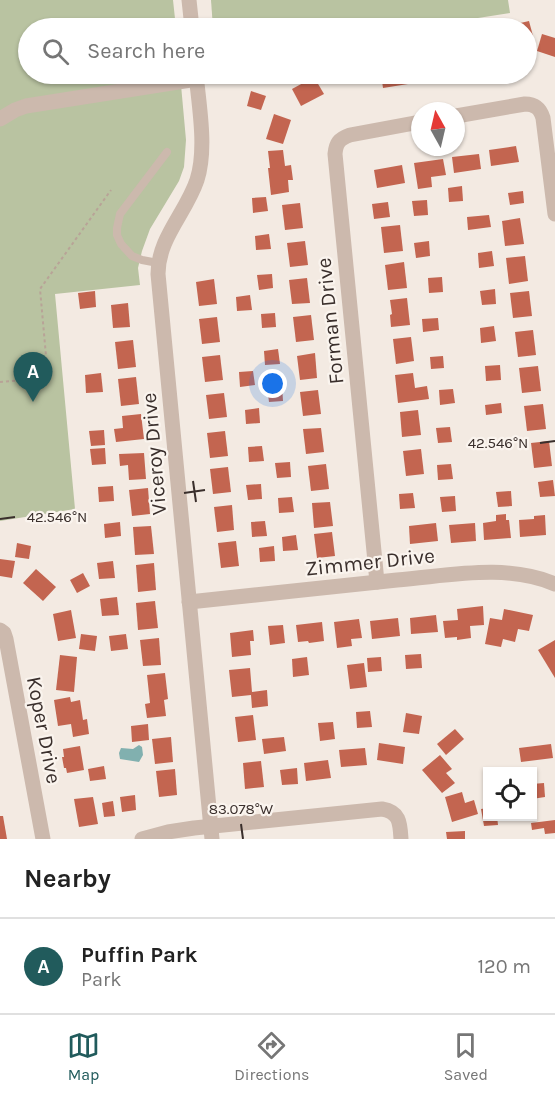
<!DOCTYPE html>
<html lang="en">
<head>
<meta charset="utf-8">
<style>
  :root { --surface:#fff; --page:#f6f6f6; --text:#222; --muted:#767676; --line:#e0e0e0; --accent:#215b5c }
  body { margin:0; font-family:Karla,sans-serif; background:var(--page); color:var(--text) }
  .controls { position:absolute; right:18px; bottom:18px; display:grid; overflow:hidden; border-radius:0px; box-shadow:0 2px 4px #0004 }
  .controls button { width:54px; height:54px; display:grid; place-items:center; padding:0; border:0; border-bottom:2px solid var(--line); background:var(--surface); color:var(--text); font:30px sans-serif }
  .compass { position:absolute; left:411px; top:102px; width:54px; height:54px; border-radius:50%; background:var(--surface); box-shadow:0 2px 4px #0004; rotate:352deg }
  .you { position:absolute; left:273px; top:384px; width:21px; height:21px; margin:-15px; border:4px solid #fff; border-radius:50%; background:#1a73e8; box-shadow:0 0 0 9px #1a73e833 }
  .badge { display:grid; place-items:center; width:39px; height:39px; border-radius:50%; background:var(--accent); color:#fff; font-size:20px; font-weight:700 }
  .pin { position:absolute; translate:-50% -50px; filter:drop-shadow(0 2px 3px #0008) }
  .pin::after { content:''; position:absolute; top:32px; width:21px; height:18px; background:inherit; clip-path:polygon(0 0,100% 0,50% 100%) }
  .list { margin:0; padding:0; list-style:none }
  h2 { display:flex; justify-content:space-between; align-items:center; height:78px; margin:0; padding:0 24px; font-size:26px }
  h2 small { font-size:20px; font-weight:400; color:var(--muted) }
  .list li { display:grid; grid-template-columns:39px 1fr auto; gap:18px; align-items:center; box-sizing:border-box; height:96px; padding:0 24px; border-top:2px solid var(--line) }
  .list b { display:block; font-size:22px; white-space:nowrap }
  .list p { margin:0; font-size:20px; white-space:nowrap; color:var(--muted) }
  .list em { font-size:20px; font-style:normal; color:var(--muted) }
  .icon { flex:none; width:33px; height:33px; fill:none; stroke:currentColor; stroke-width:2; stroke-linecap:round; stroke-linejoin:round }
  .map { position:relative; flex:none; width:555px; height:839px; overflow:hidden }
  .search { position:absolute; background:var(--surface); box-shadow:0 2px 4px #0004; left:18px; right:18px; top:18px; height:66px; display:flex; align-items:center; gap:15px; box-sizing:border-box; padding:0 21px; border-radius:33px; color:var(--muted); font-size:22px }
  .sheet { height:174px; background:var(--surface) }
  nav { display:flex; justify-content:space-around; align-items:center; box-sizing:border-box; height:84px; border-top:2px solid var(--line); background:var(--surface); font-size:16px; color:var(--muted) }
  nav a { display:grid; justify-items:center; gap:3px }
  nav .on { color:var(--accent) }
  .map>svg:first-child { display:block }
  .green { fill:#b9c3a1 }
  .water { fill:#81b0af }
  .building { fill:#c36550 }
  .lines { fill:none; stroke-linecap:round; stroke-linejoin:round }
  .path { stroke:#b8a397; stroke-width:2; stroke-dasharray:3 3; stroke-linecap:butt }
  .lane { stroke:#ccb9ad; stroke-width:8 }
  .street { stroke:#ccb9ad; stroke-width:15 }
  .ticks { fill:none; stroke:#3a2f2c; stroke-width:2 }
  .labels { text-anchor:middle; stroke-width:4.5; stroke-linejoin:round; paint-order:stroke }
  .street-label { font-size:21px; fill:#3a2f2c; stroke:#faf4ee }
  .ticks-label { font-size:15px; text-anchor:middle; fill:#3a2f2c; stroke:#faf4ee; stroke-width:4.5; stroke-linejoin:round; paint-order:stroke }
</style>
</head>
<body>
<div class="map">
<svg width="555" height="839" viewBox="0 0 555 839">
  <rect width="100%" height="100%" fill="#f3eae2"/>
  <!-- green -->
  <g class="green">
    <polygon points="0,0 173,0 176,28 28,28 28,74 180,74 186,140 184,167 179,181 150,229 142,251 138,268 140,285 55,294 75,509 0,521"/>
    <polygon points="211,0 508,0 510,13 414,28 213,28"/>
  </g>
  <!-- water -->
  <polygon class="water" points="139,745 142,747 143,755 139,762 120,759 119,753 121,748 133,749"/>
  <!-- building -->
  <g class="building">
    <polygon points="486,21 488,28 472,28 472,24"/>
    <polygon points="529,21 533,36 526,38 526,28 517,28 516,24"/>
    <polygon points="542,34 555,38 555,57 537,51"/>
    <polygon points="337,74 362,74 363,77 339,83"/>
    <polygon points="381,74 406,74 408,84 383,88"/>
    <polygon points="419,74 446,74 446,78 420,82"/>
    <polygon points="314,77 324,94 301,106 292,89"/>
    <polygon points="251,91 266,96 261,110 247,106"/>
    <polygon points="274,114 291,120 283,144 266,139"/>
    <polygon points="516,146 519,162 491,166 489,150"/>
    <polygon points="283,150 285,166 291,165 293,180 288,180 289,192 271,195 268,168 270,168 268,151"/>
    <polygon points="479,154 481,169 454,173 452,157"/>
    <polygon points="443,159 446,175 431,177 432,187 418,189 414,163"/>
    <polygon points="402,165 405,183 377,188 374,170"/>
    <polygon points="462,186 463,201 449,202 448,188"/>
    <polygon points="523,191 524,203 510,205 508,193"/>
    <polygon points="266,197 268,211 253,213 252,198"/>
    <polygon points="427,200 428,215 414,216 412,201"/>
    <polygon points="388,202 390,217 374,219 372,204"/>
    <polygon points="300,203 303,228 285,230 282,205"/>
    <polygon points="489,215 491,227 468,230 467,217"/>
    <polygon points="520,218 524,244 505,246 502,221"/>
    <polygon points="400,225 403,251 384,253 381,227"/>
    <polygon points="269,234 271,249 256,250 255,236"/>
    <polygon points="305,241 308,265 290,267 287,243"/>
    <polygon points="429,241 430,256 416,258 414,243"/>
    <polygon points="492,251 494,266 479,268 478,253"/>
    <polygon points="525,256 528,281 509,284 506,258"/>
    <polygon points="404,262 407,288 388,290 385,265"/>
    <polygon points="272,274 273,288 259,290 257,275"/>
    <polygon points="442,277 443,292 429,293 428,278"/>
    <polygon points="307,278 310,303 292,304 289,280"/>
    <polygon points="214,279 217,304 199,306 196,282"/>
    <polygon points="495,289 496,304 482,305 480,291"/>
    <polygon points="95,291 96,307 80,309 78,293"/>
    <polygon points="529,291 532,316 513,318 510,293"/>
    <polygon points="250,295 252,310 237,311 236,297"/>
    <polygon points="407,298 410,325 391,327 390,315 392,314 390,300"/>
    <polygon points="128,303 130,327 113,328 111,305"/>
    <polygon points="275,313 276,327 262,328 261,314"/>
    <polygon points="311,315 314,340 296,342 293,317"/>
    <polygon points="217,317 220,342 202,344 199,319"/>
    <polygon points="438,318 439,330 423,332 422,319"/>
    <polygon points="494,326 496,341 481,343 480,328"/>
    <polygon points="533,330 536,355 518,357 515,332"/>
    <polygon points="411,337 414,361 396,364 393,339"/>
    <polygon points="133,340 136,367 118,369 115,342"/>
    <polygon points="278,349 280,364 265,365 264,351"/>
    <polygon points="315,353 317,378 300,380 297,356"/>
    <polygon points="220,355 223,380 205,382 202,357"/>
    <polygon points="443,356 444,368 431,369 430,357"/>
    <polygon points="500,365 501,380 486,381 485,366"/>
    <polygon points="538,366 541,391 522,393 519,368"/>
    <polygon points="253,371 255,385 240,387 239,372"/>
    <polygon points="101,373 103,392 86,393 85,375"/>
    <polygon points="413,373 415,388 427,386 429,399 398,403 395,375"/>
    <polygon points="136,377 139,404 121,406 118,379"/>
    <polygon points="282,386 283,401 269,402 267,387"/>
    <polygon points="453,389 455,403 440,405 439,390"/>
    <polygon points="318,390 321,414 303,416 300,392"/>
    <polygon points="224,393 227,417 209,419 206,395"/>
    <polygon points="501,403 502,413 486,415 485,405"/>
    <polygon points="543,404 546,429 527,431 524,406"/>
    <polygon points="259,408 260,423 246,424 245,410"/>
    <polygon points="418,410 421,435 402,437 400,412"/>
    <polygon points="141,414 144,439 116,442 114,429 123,428 122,416"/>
    <polygon points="450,427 452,442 438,443 436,428"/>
    <polygon points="321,428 324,452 306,454 303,429"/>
    <polygon points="104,430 105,445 91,446 89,431"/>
    <polygon points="225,431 228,456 210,458 207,433"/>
    <polygon points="549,441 552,466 534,468 531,443"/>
    <polygon points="262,446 264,461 249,462 248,447"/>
    <polygon points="105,448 106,464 92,465 90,449"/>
    <polygon points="421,449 424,474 406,476 403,451"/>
    <polygon points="144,453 146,479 129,480 128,465 120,466 119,454"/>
    <polygon points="290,462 291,477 277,478 275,463"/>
    <polygon points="326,464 329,489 311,491 308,466"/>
    <polygon points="451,464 453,479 438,480 437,465"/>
    <polygon points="228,467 231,492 213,494 210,469"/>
    <polygon points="553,480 555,496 540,497 538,482"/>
    <polygon points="261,484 262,499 248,500 246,485"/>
    <polygon points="113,486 114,501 99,502 98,487"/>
    <polygon points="148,488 150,514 132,516 129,490"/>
    <polygon points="511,491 512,506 498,507 496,492"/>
    <polygon points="413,493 415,508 400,509 399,494"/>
    <polygon points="455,496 456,511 442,512 440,497"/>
    <polygon points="292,497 294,512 279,513 278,498"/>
    <polygon points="330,502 333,526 314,528 312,503"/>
    <polygon points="232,505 234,530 217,532 214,507"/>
    <polygon points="506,514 506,520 509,520 511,538 484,540 483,523 496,521 496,515"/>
    <polygon points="545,515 546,535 520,537 519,520 534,519 534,516"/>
    <polygon points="265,521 267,536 252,537 251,522"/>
    <polygon points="120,522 121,536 105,538 104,524"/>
    <polygon points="436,523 438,541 410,544 409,526"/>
    <polygon points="475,523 476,541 451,543 449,525"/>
    <polygon points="151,526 154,554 135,555 133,527"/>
    <polygon points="332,532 335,556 317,558 314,534"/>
    <polygon points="296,535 298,550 283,551 282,537"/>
    <polygon points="236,541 239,566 221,568 218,543"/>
    <polygon points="17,543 31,546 29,559 15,557"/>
    <polygon points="274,546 275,561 260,562 259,548"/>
    <polygon points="0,559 15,561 12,578 0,576"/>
    <polygon points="113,561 115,578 99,579 97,563"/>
    <polygon points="154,563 156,590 138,592 136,565"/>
    <polygon points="36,569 56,587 43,601 23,583"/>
    <polygon points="83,573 90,586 77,593 70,580"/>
    <polygon points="117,597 119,615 102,616 100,599"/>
    <polygon points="155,601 158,628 138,630 136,603"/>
    <polygon points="483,606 484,625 470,626 471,638 457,640 457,637 445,638 443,621 458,620 457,609"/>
    <polygon points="504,609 533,615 529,631 518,629 515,642 503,639 501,647 485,644 490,618 502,620"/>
    <polygon points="71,610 76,638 58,641 53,614"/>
    <polygon points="436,615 438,632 411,634 410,618"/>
    <polygon points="398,618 400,636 372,639 370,621"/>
    <polygon points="359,619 362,638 351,639 352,646 337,648 334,622"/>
    <polygon points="322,622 324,641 309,643 308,641 298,642 296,625"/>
    <polygon points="283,625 285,643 270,645 268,626"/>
    <polygon points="253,630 254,641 250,641 251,655 232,657 230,633"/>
    <polygon points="81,634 97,636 95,651 79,649"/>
    <polygon points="126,634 128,649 111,651 109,636"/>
    <polygon points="159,638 161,665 143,666 140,640"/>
    <polygon points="555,640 555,678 538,650"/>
    <polygon points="421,654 422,668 406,669 405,655"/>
    <polygon points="60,655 77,657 74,692 56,690"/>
    <polygon points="307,657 309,675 293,677 292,659"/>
    <polygon points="381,657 382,671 368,672 367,658"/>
    <polygon points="364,663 367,687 350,689 347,665"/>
    <polygon points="250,668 252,692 267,690 268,706 252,708 251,695 232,697 229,670"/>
    <polygon points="165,673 168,699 164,700 166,716 147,718 145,704 150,703 147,675"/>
    <polygon points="70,697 71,702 80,700 83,720 87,719 89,734 73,737 71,724 58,726 54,700"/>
    <polygon points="370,711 372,727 357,728 356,712"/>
    <polygon points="406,713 422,716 419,734 403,732"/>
    <polygon points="253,715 256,740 238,742 235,717"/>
    <polygon points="333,722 335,739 320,741 318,723"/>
    <polygon points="148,724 149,740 132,742 131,726"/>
    <polygon points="455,729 464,739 446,755 437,744"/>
    <polygon points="171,737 173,762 155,764 152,739"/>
    <polygon points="284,737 286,751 264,754 262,739"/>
    <polygon points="379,743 405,747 403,764 377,760"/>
    <polygon points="551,744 553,758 521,762 519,748"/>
    <polygon points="80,746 84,770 67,773 66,768 64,768 62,757 64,757 63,749"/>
    <polygon points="365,748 367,765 341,767 339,750"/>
    <polygon points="440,755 452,769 446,773 455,783 442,793 422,770"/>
    <polygon points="328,760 331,778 306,781 304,763"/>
    <polygon points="261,761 264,787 245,789 243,763"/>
    <polygon points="104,766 106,779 90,781 88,769"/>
    <polygon points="297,768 298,784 282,785 280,770"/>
    <polygon points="175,769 177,795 159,797 156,771"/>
    <polygon points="544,783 545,797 532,799 532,784"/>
    <polygon points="462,792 465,803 474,800 478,814 452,822 445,797"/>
    <polygon points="135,795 136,810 122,812 120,797"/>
    <polygon points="93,797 98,824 79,827 74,799"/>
    <polygon points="113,801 115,816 104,817 102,803"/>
    <polygon points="488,808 488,816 497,816 498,825 484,826 481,809"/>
    <polygon points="0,816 3,816 7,839 0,839"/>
    <polygon points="555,820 555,833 545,834 544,828 532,830 531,823"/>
    <polygon points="465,831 465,839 447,839 446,832"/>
  </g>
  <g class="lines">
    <!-- path -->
    <polyline class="path" points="0,382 48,378 40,289 111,190"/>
    <!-- lane -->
    <polyline class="lane" points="158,263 142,260 132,256 121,244 117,235 117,228 120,214 167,152"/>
    <!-- street -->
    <g class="street">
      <polyline points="189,0 192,28"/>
      <path d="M196,74C199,106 207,149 197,180C186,213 158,238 158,274L212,839"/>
      <path d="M456,116L525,104C535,104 540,108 543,118L555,214"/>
      <polyline points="0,119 15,110 26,106 197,79"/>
      <path d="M377,582L335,154C336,143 339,139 350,135L420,122"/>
      <path d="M189,602C258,595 328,587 397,580C449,576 505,563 555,584"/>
      <polyline points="0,630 4,633 6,639 43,839"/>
      <path d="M142,839L168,832L194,828L382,809C400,812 400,823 401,839"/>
    </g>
  </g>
  <!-- ticks -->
  <path class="ticks" d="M540,443L555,441M193,481L196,502M184,493L205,490M0,519L15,517M241,824L243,839"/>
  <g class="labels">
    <!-- street labels -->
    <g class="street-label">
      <text transform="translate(330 321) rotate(-96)" y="7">Forman Drive</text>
      <text transform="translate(154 454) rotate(-95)" y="7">Viceroy Drive</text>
      <text transform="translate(370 562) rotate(-6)" y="7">Zimmer Drive</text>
      <text transform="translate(44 730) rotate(79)" y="7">Koper Drive</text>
    </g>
  </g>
  <g class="ticks-label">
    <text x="498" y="448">42.546°N</text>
    <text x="57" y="522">42.546°N</text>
    <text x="241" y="814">83.078°W</text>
  </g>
</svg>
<div class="controls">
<button><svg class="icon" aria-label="locate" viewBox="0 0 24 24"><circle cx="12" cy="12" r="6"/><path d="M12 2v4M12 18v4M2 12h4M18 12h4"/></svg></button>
</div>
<svg class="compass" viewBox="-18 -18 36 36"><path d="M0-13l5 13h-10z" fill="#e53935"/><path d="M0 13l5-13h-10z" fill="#767676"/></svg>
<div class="you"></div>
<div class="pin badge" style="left:33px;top:402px">A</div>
<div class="search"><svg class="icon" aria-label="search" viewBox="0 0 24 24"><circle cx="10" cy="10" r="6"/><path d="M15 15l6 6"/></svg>Search here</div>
</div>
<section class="sheet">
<h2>Nearby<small></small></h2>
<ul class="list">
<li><span class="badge">A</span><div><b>Puffin Park</b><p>Park</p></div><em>120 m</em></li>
</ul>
</section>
<nav>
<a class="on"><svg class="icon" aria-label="map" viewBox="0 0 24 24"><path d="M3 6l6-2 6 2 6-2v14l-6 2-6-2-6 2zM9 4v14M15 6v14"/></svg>Map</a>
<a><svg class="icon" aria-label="directions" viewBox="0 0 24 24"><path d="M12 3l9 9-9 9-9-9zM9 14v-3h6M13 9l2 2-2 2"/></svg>Directions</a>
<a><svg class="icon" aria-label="saved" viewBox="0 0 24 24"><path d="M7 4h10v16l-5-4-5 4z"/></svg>Saved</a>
</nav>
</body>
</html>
